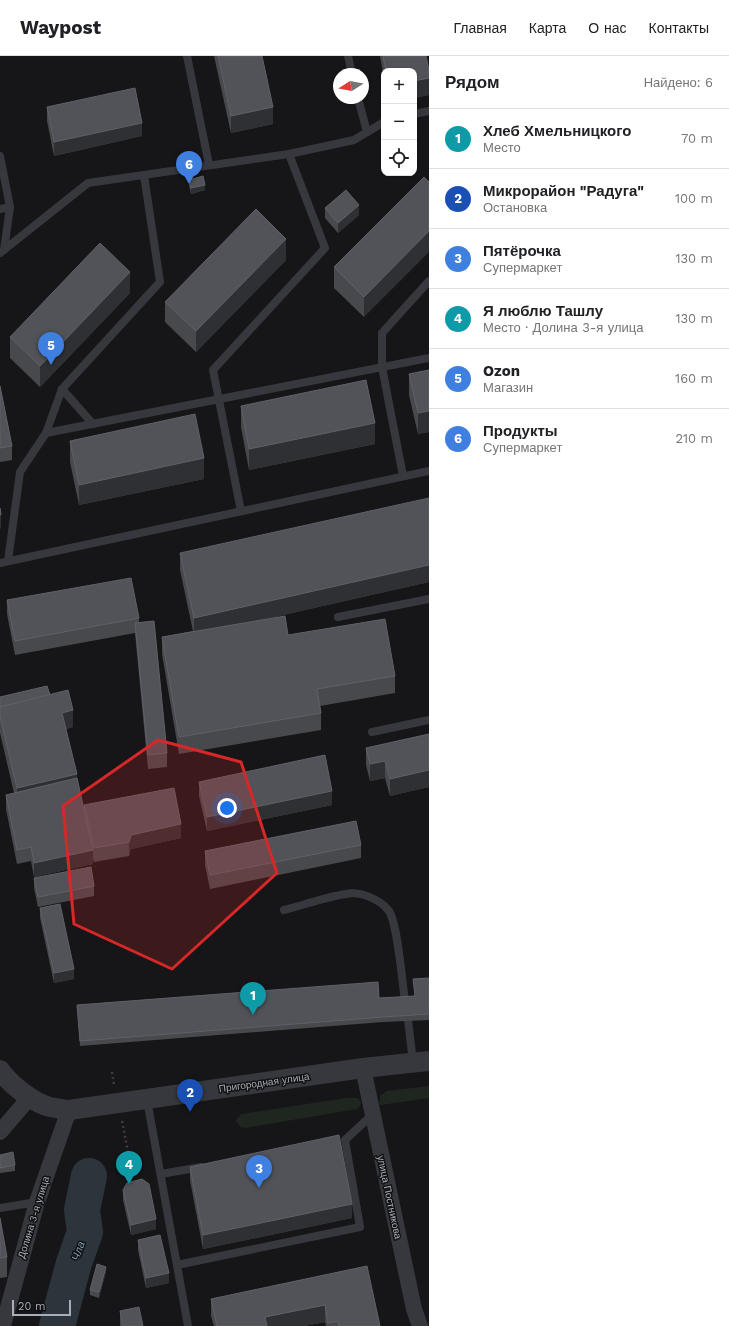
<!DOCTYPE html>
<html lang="ru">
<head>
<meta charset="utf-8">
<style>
  :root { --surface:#fff; --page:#f2f2f2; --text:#202124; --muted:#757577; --line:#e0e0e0; --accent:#1a73e8 }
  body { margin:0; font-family:"Work Sans",sans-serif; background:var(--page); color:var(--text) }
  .controls { position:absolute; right:12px; top:12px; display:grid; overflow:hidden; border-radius:8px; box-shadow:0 1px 3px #0004 }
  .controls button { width:36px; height:36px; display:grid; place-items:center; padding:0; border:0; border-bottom:1px solid var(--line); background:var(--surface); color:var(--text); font:20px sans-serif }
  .compass { position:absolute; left:333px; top:12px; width:36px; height:36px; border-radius:50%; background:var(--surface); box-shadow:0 1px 3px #0004; rotate:259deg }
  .scale { position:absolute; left:12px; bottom:10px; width:59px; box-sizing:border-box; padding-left:4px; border:2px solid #a8adb8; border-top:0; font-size:11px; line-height:14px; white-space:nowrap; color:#a8adb8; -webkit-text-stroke:3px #111113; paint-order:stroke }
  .you { position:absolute; left:227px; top:752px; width:14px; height:14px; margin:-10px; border:3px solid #fff; border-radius:50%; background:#1a73e8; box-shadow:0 0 0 6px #1a73e833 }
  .badge { display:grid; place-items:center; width:26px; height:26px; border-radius:50%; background:var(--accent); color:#fff; font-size:13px; font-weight:700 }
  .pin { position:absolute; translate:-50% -33px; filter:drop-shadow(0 1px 2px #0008) }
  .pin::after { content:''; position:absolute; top:21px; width:14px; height:12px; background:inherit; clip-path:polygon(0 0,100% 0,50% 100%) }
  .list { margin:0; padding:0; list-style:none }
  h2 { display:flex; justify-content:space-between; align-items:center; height:52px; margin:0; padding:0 16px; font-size:17px }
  h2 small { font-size:13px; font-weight:400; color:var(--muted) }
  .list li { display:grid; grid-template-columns:26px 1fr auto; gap:12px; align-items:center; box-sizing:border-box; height:60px; padding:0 16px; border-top:1px solid var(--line) }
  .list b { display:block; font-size:15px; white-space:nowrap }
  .list p { margin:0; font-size:13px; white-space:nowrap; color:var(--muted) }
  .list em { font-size:13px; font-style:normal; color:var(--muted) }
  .icon { flex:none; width:22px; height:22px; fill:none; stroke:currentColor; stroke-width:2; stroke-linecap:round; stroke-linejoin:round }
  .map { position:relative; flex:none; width:429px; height:1270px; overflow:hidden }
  header { display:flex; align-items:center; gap:24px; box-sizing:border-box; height:56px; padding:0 20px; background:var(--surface); border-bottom:1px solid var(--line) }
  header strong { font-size:19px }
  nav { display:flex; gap:22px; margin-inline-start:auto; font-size:14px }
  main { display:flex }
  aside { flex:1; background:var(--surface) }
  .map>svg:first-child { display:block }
  .green { fill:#1e261f }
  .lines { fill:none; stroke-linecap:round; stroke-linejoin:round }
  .river { stroke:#2c353c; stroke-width:36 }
  .path { stroke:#3d3f44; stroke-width:2.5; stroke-dasharray:2 3; stroke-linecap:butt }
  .service { stroke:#37383d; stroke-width:8 }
  .minor { stroke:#37383d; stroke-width:16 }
  .tertiary { stroke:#37383d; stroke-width:20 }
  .wall { fill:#47494d }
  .shaded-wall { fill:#2f3033 }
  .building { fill:#525359; stroke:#5f6168 }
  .marked { fill:#d62828; fill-opacity:0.2; stroke:#d62828; stroke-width:3; stroke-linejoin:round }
  .labels { text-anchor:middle; stroke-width:3; stroke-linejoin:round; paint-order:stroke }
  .street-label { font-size:10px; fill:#a8adb8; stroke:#111113 }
  .water-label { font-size:11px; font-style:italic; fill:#7f9bb3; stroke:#111113 }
</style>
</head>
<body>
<header>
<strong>Waypost</strong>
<nav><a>Главная</a><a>Карта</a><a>О нас</a><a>Контакты</a></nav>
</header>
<main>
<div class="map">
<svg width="429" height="1270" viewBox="0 0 429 1270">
  <rect width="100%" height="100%" fill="#161618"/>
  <!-- green -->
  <g class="green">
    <polygon points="429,1030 429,1042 381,1049 379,1048 380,1040 387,1035"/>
    <polygon points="346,1042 358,1042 361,1046 360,1050 357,1053 245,1072 240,1071 236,1064 241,1058"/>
  </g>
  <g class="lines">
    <!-- river -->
    <polyline class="river" points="57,1270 74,1207 85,1176 82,1154 89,1120"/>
    <!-- path -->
    <g class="path">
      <polyline points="112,1016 114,1029"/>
      <polyline points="122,1065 128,1096"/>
    </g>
    <!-- service -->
    <g class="service">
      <polyline points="187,0 209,109"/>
      <polyline points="348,0 352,18"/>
      <polyline points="358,42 367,76"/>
      <polyline points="414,58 429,55"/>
      <polyline points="0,100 10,151 0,153"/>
      <polyline points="4,194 10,151"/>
      <polyline points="0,197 88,127 289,98 354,84 384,66"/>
      <polyline points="62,333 93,368"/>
      <polyline points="46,377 62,333 160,226 144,119"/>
      <polyline points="403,420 382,311 382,277 429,225"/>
      <polyline points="241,455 213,314 325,192 289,98"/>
      <polyline points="8,505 20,416 46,377 429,302"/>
      <polyline points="0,507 429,415"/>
      <polyline points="338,561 429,543"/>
      <polyline points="372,676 429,664"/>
      <path d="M284,854C304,849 325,841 346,838C360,835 380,843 389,855C398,869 402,926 405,945"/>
      <polyline points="408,964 413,1006"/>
      <polyline points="147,1044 188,1270"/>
      <polyline points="161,1118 201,1111"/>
      <polyline points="0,1152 37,1146"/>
      <polyline points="177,1209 360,1171 345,1084 373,1058"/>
    </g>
    <!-- minor -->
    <g class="minor">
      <polyline points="363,1012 414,1253 420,1270"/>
      <polyline points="0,1076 30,1041"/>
      <polyline points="3,1270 37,1146 69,1054"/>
    </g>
    <!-- tertiary -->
    <path class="tertiary" d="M0,1014C10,1028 33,1047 50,1051C56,1052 62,1053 69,1054L363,1012L429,1005"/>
  </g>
  <!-- wall -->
  <g class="wall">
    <polygon points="214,0 262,0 273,68 231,77"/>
    <polygon points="380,0 426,0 429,39 414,42 414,15 384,15 384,22"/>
    <polygon points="47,51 142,80 54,100 47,65"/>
    <polygon points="424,121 364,261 334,232 334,211"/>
    <polygon points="189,124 205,134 191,138 189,129"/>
    <polygon points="325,152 359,159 338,177 325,162"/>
    <polygon points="286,204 196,296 165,266 165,246"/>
    <polygon points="130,237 40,331 10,302 10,281"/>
    <polygon points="429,314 429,376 418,378 409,339 409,318"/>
    <polygon points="0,330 12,390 12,404 0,406"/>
    <polygon points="241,350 375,388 249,414 241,371"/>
    <polygon points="70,385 204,423 79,449 70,406"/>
    <polygon points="180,497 429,526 261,564 288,579 395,620 395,637 320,650 321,657 321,674 179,698 162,598 162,581 193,575 180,514"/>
    <polygon points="7,544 139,562 139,567 167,697 167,711 148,713 135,577 15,599 7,558"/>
    <polygon points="50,639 73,671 66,673 84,754 84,749 181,782 131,793 129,800 94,806 93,803 93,808 34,821 31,805 17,808 6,753 6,739 14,737 0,677 0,641"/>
    <polygon points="429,678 429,731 390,740 385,722 370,725 366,709 366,692"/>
    <polygon points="199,726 332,749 207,775 199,740"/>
    <polygon points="361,789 361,802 210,833 205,809 205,795"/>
    <polygon points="34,822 94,830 94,840 38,851 34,832"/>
    <polygon points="40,852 74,923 54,927 40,862"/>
    <polygon points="429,922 429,964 383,966 80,990 77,949 379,942 415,940 413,923"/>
    <polygon points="0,1099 15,1109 15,1115 0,1117"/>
    <polygon points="190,1111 352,1162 203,1193 190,1124"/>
    <polygon points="123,1134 156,1173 131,1179 123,1144"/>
    <polygon points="0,1162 7,1201 7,1221 0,1222"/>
    <polygon points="138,1184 169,1227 146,1232 138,1194"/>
    <polygon points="367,1210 380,1270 326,1270 325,1266 304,1270 214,1270 211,1260 211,1243"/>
    <polygon points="106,1216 99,1242 90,1239 90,1234"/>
    <polygon points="120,1255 143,1270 120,1270"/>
  </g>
  <!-- shaded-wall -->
  <g class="shaded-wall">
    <polygon points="429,22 429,39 414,42 414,25"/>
    <polygon points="273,51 273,68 231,77 231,60"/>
    <polygon points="142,67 142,80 54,100 54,86"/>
    <polygon points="205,129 205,134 191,138 191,132"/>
    <polygon points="359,149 359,159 338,177 338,167"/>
    <polygon points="429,175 429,196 364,261 364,241"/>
    <polygon points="286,183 286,204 196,296 196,275"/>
    <polygon points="130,216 130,237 40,331 40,310"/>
    <polygon points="429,355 429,376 418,378 418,357"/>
    <polygon points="375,367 375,388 249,414 249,393"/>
    <polygon points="204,402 204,423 79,449 79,429"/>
    <polygon points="0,459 1,459 1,472 0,473"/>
    <polygon points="429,509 429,526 194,579 194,562"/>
    <polygon points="73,654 73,671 62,674 62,657"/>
    <polygon points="385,705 385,722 370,725 370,708"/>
    <polygon points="429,714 429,731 390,740 390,723"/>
    <polygon points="77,718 77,734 17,749 17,732"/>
    <polygon points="332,735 332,749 207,775 207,761"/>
    <polygon points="181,768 181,782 131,793 129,800 129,786 131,779"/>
    <polygon points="93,794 93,808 34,821 34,807"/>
    <polygon points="74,913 74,923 54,927 54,917"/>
    <polygon points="352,1148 352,1162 203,1193 203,1179"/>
    <polygon points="156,1163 156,1173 131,1179 131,1169"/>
    <polygon points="106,1211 106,1216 99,1242 99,1236"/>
    <polygon points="169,1217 169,1227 146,1232 146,1222"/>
    <polygon points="325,1249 325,1266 304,1270 265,1270 265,1261"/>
  </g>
  <!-- building -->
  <g class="building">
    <polygon points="218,0 262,0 273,51 231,60"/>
    <polygon points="383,0 426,0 429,14 429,22 414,25 414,15 386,15"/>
    <polygon points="135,32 142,67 54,86 47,51"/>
    <polygon points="203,120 205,129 191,132 189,124"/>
    <polygon points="424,121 429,126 429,175 364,241 334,211"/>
    <polygon points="346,134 359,149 338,167 325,152"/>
    <polygon points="256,153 286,183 196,275 165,246"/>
    <polygon points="100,187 130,216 40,310 10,281"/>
    <polygon points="429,314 429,355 418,357 409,318"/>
    <polygon points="366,324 375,367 249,393 241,350"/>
    <polygon points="0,330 12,390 0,392"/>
    <polygon points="195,358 204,402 79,429 70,385"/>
    <polygon points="429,442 429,509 194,562 180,497"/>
    <polygon points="0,452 1,459 0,459"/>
    <polygon points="131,522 139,562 15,585 7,544"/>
    <polygon points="285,560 288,579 385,563 395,620 317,633 321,657 179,681 162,581"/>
    <polygon points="154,565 167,697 148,699 135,567"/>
    <polygon points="47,630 50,639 0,651 0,641"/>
    <polygon points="68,634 73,654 62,657 77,718 17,732 0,660 0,651"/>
    <polygon points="429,678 429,714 390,723 385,705 370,708 366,692"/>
    <polygon points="325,699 332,735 207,761 199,726"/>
    <polygon points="77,722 93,794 34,807 31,791 17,794 6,739"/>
    <polygon points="174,732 181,768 131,779 129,786 94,792 84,749"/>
    <polygon points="356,765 361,789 210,819 205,795"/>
    <polygon points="91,811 94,830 38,841 34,822"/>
    <polygon points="60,848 74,913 54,917 40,852"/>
    <polygon points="429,922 429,958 383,961 80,985 77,949 378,926 379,942 415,940 413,923"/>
    <polygon points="339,1079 352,1148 203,1179 190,1111"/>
    <polygon points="13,1096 15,1109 0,1112 0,1099"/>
    <polygon points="142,1123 149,1128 156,1163 131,1169 123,1134 127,1127"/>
    <polygon points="0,1162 7,1201 0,1202"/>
    <polygon points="160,1179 169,1217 146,1222 138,1184"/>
    <polygon points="97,1208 106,1211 99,1236 90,1234"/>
    <polygon points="367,1210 380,1270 339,1270 338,1265 328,1267 325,1249 265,1261 267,1270 217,1270 211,1243"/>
    <polygon points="139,1251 143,1270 123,1270 120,1255"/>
  </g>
  <!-- marked area -->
  <path class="marked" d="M158,684L241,706L277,817L172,913L74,868L63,750Z"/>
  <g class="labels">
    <!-- street labels -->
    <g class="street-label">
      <text transform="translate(264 1026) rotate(-8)" y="4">Пригородная улица</text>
      <text transform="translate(390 1141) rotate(78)" y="4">улица Постникова</text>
      <text transform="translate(33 1161) rotate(-73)" y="4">Долина 3-я улица</text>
    </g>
    <!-- water labels -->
    <g class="water-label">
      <text transform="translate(78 1195) rotate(-71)" y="4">Чла</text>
    </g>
  </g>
</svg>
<div class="controls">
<button>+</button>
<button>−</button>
<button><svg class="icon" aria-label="locate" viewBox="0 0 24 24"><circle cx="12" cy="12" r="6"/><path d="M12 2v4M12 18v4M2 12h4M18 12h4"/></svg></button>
</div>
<svg class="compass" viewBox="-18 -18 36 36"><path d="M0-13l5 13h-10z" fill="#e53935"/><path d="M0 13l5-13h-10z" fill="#757577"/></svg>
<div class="scale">20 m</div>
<div class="you"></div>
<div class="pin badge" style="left:253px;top:959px;background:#0f9aa8">1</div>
<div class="pin badge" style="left:190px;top:1056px;background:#1a4fb4">2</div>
<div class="pin badge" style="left:259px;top:1132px;background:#3f7fe0">3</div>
<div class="pin badge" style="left:129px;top:1128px;background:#0f9aa8">4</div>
<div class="pin badge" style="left:51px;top:309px;background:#3f7fe0">5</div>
<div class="pin badge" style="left:189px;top:128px;background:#3f7fe0">6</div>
</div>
<aside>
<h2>Рядом<small>Найдено: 6</small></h2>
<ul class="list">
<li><span class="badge" style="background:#0f9aa8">1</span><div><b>Хлеб Хмельницкого</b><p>Место</p></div><em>70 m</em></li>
<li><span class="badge" style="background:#1a4fb4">2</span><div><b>Микрорайон &quot;Радуга&quot;</b><p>Остановка</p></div><em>100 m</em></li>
<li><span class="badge" style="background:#3f7fe0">3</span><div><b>Пятёрочка</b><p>Супермаркет</p></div><em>130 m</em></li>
<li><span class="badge" style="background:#0f9aa8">4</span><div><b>Я люблю Ташлу</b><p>Место · Долина 3-я улица</p></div><em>130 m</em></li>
<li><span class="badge" style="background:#3f7fe0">5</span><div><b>Ozon</b><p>Магазин</p></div><em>160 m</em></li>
<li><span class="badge" style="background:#3f7fe0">6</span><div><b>Продукты</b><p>Супермаркет</p></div><em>210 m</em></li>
</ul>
</aside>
</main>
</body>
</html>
